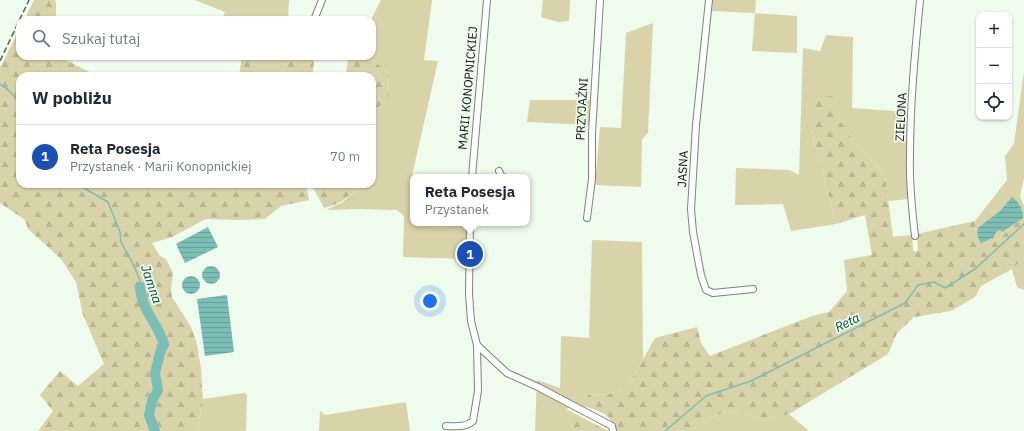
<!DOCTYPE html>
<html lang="pl">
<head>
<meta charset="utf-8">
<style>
  :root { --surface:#fff; --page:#f6f6f7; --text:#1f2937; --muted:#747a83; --line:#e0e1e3; --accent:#ea580c }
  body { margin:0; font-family:"IBM Plex Sans",sans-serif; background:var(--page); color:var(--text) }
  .controls { position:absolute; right:12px; top:12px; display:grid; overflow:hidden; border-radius:8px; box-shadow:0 1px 3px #0004 }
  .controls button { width:36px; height:36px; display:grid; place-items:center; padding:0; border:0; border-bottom:1px solid var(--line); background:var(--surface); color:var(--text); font:20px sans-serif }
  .you { position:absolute; left:430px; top:301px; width:14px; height:14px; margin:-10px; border:3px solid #fff; border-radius:50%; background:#1a73e8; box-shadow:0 0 0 6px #1a73e833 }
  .badge { display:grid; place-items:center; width:26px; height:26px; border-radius:50%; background:var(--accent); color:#fff; font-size:13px; font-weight:700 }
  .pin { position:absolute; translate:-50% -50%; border:2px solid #fff; box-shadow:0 1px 4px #0006 }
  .popup { position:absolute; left:410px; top:174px; width:120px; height:52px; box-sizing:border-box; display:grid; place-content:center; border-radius:8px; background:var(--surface); filter:drop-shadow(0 1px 3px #0005); font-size:13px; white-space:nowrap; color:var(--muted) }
  .popup b { font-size:15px; color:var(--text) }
  .popup::after { content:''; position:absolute; left:50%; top:100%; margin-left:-8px; border:8px solid transparent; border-top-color:var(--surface) }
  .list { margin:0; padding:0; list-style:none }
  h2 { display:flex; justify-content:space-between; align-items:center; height:52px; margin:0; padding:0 16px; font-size:17px }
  h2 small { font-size:13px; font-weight:400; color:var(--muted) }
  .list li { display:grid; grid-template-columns:26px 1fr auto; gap:12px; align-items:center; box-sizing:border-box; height:64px; padding:0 16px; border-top:1px solid var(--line) }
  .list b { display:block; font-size:15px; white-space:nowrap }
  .list p { margin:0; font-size:13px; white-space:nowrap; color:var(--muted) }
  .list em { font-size:13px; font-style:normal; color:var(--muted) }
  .icon { flex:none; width:22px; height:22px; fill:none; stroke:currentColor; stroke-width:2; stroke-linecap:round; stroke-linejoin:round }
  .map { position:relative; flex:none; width:1024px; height:431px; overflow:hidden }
  .search { position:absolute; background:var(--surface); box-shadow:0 1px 3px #0004; left:16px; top:16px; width:360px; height:44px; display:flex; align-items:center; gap:10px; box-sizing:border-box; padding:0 14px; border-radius:12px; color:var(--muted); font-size:15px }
  .panel { position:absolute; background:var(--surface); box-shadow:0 1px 3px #0004; left:16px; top:72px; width:360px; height:116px; border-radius:12px }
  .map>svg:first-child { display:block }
  .grass { fill:#d9d3aa }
  .forest { fill:url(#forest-firs) }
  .water { fill:url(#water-rules) }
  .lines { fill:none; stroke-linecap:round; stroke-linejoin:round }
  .stream { stroke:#7abeb5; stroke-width:1.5 }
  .river { stroke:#7abeb5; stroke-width:10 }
  .minor-casing { stroke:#7a8579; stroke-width:8 }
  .minor { stroke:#fff; stroke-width:6 }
  .rail { stroke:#585f57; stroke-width:1.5; stroke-dasharray:6 3; stroke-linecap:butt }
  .labels { text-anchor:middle; stroke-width:3.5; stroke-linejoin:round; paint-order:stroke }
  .street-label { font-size:12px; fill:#0f140f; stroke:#eefbed }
  .water-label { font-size:13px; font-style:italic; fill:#054640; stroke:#eefbed }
</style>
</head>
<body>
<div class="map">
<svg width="1024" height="431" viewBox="0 0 1024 431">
  <defs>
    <pattern id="forest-firs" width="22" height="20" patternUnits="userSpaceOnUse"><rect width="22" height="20" fill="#d9d3aa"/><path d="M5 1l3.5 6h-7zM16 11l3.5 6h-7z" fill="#b9b491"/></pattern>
    <pattern id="water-rules" width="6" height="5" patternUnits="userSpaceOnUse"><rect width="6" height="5" fill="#7abeb5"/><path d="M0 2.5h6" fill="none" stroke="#68a29a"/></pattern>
  </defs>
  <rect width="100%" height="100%" fill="#eefbed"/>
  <!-- grass -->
  <g class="grass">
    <polygon points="195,0 289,0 288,20 222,20 225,12"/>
    <polygon points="381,0 432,0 424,60 438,61 411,180 413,181 413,223 466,223 466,259 403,257 404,216 397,210 359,209 326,210 343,202 363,184 372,184 372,116 389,95 388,72 368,56 372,56 371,20"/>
    <polygon points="543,0 570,0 569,21 558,22 541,17"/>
    <polygon points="713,0 756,0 755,13 797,16 797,53 752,51 755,13 712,11"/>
    <polygon points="653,23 648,133 642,139 641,187 595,185 600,127 621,128 626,33"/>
    <polygon points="826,35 853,37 852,108 908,112 906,155 909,199 888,201 885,176 857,145 840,121 835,96 812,131 836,224 791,231 783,204 735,205 736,168 789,170 799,175 803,48 820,51"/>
    <polygon points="219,56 302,56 283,66 282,76 253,76 257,72 242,57 234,60 219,57"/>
    <polygon points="1024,71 1024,178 1020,196 1024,206 1024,216 999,239 976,248 975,221 1007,180 1005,156 1014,144"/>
    <polygon points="530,100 590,100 589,125 527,122"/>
    <polygon points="592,240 642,242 643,359 630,382 612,394 588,395 579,405 566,409 574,431 535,431 537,380 560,388 561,336 589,338"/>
    <polygon points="1024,258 1024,290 1017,287 1012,269"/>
    <polygon points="244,393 247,395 246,431 197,431 203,399"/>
    <polygon points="406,402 410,431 319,431 320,411 325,415"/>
    <polygon points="727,411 742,412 763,421 789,414 809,431 691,431 707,419"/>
  </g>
  <!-- forest -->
  <g class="forest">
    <polygon points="34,0 55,0 56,3 56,20 24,20"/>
    <polygon points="20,28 20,56 68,56 66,60 97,76 20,76 20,184 306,184 309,200 281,206 265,219 239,220 206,219 172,237 152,243 159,255 166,259 173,273 171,289 172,297 191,327 197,344 201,370 203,399 197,431 38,431 53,411 40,395 60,371 78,386 104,364 83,315 76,282 61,259 28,229 25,220 0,203 0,68"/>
    <polygon points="302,56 314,56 313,76 282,76 283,66"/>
    <polygon points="358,56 368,56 388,72 389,95 372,116 372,76 346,76 348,57 357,59"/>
    <polygon points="242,57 255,58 257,72 253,76 239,76"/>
    <path d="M836,96L840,121L857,145L885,176L893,237L912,235L913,250L915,252L918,250L917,234L975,221L977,247L999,239L1024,216V258L1012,269L981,286L975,297L951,311L914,317L897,333L888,354L789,414L763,421L742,412L727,411L707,419L691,431H616C610,411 596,410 579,405L588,395L612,394L630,382L655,338L697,327L701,343L710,356L812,316L829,312L847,291L844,260L872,255L865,215L836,224L812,131L818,97Z"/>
    <path d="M311,184H363C349,196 342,204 324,208Z"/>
    <polygon points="566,409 608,431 574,431"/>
  </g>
  <!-- water -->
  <g class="water">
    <path d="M1012,197C1018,201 1024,210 1023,218L1002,232L1000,230L996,232L993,238L981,243C977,238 977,234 978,228L1000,211Z"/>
    <polygon points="208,227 218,247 185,263 176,244"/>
    <circle cx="211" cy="275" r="9"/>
    <circle cx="191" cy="285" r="9"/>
    <polygon points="227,295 234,352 205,356 197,299"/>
  </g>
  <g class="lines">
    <!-- stream -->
    <g class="stream">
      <path d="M0,84C10,90 14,96 20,105"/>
      <polyline points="77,184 108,202 120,232 121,242 132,262 140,280 140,287"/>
      <polyline points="140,287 145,282"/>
      <polyline points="665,431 706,396 751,381 905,303 918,285 934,282 945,288 975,269 1024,224"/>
    </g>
    <!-- river -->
    <path class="river" d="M140,287C141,309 158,324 164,344L160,353L155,373L158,390L152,401L149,415L155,431"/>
    <!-- minor casing -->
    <g class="minor-casing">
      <g id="minor">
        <polyline points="709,0 696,125 691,209 693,232 701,275 706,290 713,293 753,289"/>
        <polyline points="314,20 322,0"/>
        <polyline points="499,171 502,177"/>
        <polyline points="472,177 487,0"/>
        <polyline points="587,218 592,179 592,133 600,0"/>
        <polyline points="470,223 469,294 471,321 477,345 507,373 538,387 612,426 613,431"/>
        <path d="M915,236C912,210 909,183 910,156C910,104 915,52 920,0"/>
        <path d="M446,426C456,426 465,428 473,421L478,391L477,345"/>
      </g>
    </g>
    <!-- minor -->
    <use href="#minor" class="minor"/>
    <!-- rail -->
    <polyline class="rail" points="0,61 29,0"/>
  </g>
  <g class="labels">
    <!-- street labels -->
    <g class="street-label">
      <text transform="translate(468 88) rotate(-85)" y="4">MARII KONOPNICKIEJ</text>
      <text transform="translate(582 109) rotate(-87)" y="4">PRZYJAŹNI</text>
      <text transform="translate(901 117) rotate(-87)" y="4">ZIELONA</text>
      <text transform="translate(683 169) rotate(-87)" y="4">JASNA</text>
    </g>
    <!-- water labels -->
    <g class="water-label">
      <text transform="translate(152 284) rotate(71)" y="5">Jamna</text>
      <text transform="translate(847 322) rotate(-27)" y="5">Reta</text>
    </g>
  </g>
</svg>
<div class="controls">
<button>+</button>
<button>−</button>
<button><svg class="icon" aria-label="locate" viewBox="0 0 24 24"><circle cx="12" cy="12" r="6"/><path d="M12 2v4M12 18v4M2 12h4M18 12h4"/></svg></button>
</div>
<div class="you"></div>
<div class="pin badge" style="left:470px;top:254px;background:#1a4fb4">1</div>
<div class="popup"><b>Reta Posesja</b>Przystanek</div>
<div class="search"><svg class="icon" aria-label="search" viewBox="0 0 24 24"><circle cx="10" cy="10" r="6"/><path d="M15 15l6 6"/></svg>Szukaj tutaj</div>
<section class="panel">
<h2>W pobliżu<small></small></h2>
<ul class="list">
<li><span class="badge" style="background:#1a4fb4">1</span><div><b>Reta Posesja</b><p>Przystanek · Marii Konopnickiej</p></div><em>70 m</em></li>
</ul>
</section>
</div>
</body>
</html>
